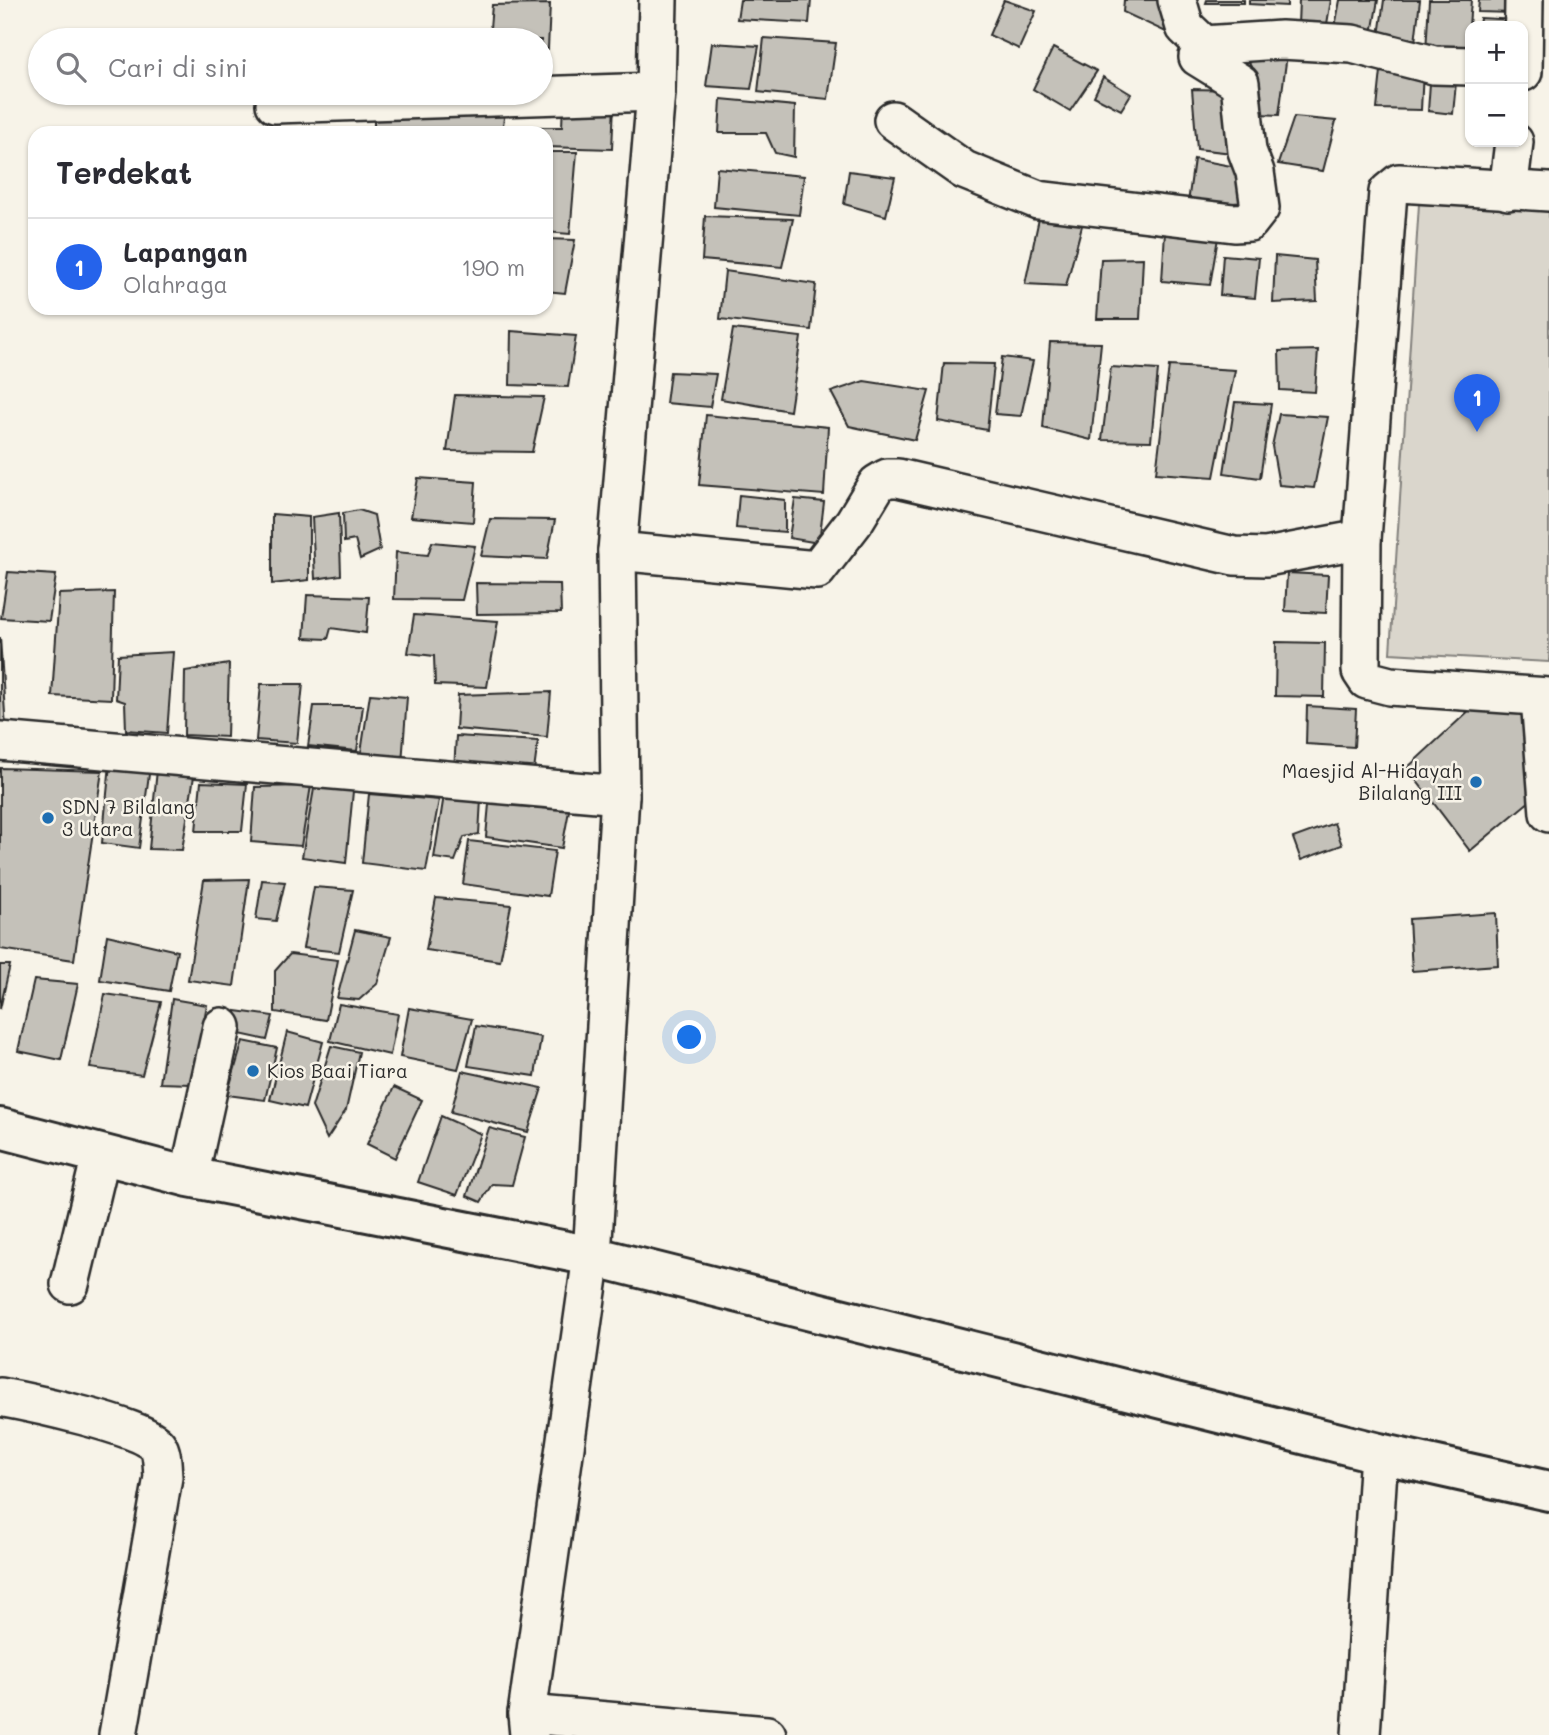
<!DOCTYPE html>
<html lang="id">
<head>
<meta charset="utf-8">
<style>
  :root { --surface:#fff; --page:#f7f7f7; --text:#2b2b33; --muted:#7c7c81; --line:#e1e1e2; --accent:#2563eb }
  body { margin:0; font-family:Mali,sans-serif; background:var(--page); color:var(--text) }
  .controls { position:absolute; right:21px; top:21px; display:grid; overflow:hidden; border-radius:14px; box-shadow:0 2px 5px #0004 }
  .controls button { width:63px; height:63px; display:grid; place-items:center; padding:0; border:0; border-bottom:2px solid var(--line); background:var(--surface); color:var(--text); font:35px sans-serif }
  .you { position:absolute; left:690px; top:1038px; width:24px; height:24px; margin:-18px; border:5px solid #fff; border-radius:50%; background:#1a73e8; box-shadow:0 0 0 10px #1a73e833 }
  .badge { display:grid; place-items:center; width:46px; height:46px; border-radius:50%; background:var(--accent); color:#fff; font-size:23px; font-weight:700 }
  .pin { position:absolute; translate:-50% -58px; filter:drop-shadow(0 2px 4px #0008) }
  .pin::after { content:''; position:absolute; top:37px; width:24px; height:21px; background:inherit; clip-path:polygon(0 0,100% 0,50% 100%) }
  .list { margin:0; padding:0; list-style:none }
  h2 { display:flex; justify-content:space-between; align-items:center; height:91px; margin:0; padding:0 28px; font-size:30px }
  h2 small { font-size:23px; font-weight:400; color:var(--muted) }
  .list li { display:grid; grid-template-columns:46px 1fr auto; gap:21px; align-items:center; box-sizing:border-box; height:98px; padding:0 28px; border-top:2px solid var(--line) }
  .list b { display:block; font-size:26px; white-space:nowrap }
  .list p { margin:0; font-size:23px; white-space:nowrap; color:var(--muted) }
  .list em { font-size:23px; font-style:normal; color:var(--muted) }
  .icon { flex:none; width:38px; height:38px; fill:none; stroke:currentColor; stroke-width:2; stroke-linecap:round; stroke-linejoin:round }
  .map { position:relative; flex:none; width:1549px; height:1735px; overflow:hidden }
  .search { position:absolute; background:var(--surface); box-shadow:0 2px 5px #0004; left:28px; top:28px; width:525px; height:77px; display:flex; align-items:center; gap:18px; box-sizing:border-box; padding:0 24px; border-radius:38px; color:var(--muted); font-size:26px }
  .panel { position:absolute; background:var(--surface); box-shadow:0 2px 5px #0004; left:28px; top:126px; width:525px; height:189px; border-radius:21px }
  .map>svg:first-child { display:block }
  .green { fill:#dad6cc; stroke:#82807c; stroke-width:2 }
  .building { fill:#c4c1b9; stroke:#2b2b2b; stroke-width:2 }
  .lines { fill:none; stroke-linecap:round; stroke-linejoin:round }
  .minor-casing { stroke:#2b2b2b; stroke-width:42 }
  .tertiary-casing { stroke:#2b2b2b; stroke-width:44 }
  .minor { stroke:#f7f3e8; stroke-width:37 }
  .tertiary { stroke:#f7f3e8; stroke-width:38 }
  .poi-dot { fill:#1f6fb2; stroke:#f7f3e8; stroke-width:2.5 }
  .labels { text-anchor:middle; stroke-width:5; stroke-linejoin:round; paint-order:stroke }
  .poi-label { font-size:19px; fill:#2b2b2b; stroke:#f7f3e8; text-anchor:start }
</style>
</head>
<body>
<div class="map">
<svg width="1549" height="1735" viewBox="0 0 1549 1735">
  <rect width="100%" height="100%" fill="#f7f3e8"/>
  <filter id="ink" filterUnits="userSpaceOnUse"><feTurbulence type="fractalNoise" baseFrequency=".0143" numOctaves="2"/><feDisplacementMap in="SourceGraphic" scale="14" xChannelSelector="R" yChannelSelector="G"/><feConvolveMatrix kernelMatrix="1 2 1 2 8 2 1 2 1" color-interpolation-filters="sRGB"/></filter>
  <g filter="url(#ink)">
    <!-- green -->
    <polygon class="green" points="1419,204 1549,211 1549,662 1390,653"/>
    <!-- building -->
    <g class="building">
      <polygon points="740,0 811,0 809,23 737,19"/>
      <polygon points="1004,0 1036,11 1019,49 989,35"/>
      <polygon points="1124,0 1168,0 1168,33 1123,12"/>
      <polygon points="1207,0 1244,0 1244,3 1206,3"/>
      <polygon points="1249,0 1287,0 1287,6 1249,4"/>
      <polygon points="1299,0 1331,0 1326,30 1298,25"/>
      <polygon points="1340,0 1378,0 1370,45 1332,43"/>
      <polygon points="1384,0 1420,0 1414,51 1377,50"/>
      <polygon points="1429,0 1471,0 1467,53 1426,51"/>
      <polygon points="1479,0 1515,0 1514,13 1478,12"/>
      <polygon points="550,4 548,49 541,49 541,40 489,40 492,5"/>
      <polygon points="1480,18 1516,20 1515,26 1479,26"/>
      <polygon points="224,37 333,38 333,40 224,40"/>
      <polygon points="764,38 836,43 828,99 758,92"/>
      <polygon points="712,43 759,46 751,89 706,86"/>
      <polygon points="1288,47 1279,115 1259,114 1247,49"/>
      <polygon points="1053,48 1097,71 1070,111 1033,89"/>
      <polygon points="1431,69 1457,72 1453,114 1428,111"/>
      <polygon points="1423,70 1421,110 1377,109 1381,71"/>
      <polygon points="1103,77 1131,94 1121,110 1094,96"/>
      <polygon points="1192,89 1235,90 1242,154 1197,149"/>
      <polygon points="721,99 795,106 794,157 775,153 766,133 719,133"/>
      <polygon points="506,103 502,133 374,133 374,108"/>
      <polygon points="563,103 614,104 612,149 546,147 546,133 509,133 509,127 562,127"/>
      <polygon points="1294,117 1336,121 1323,171 1278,164"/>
      <polygon points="546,152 577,152 570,234 546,232"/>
      <polygon points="1194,159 1247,169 1241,211 1188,203"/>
      <polygon points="717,168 804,176 799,215 714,207"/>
      <polygon points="849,171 895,177 886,216 844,204"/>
      <polygon points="1041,209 1085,214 1066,286 1025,284"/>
      <polygon points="705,216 793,219 782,267 702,260"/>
      <polygon points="1165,232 1219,232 1210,285 1162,281"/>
      <polygon points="546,239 575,240 565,293 546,291"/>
      <polygon points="1223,255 1259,258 1255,298 1220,295"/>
      <polygon points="1275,256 1315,260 1317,301 1273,303"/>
      <polygon points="1143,258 1140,319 1097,319 1101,259"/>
      <polygon points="725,271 816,284 811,330 720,319"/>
      <polygon points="733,329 801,337 790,411 721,399"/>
      <polygon points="511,331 576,336 568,387 510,385"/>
      <polygon points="1050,342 1101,343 1091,440 1043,428"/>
      <polygon points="1318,350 1315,392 1280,390 1279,351"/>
      <polygon points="1002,357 1033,361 1021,416 995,414"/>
      <polygon points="944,363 994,364 987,430 938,421"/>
      <polygon points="1169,366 1235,370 1214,477 1156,473"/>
      <polygon points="1111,367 1158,370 1151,441 1102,440"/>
      <polygon points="670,372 716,374 710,407 666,403"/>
      <polygon points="864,381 929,391 915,440 849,426 831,392"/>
      <polygon points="455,395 544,397 532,452 447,451"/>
      <polygon points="1235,402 1271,404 1260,478 1224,473"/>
      <polygon points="1279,414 1328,417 1314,488 1279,485 1272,446"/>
      <polygon points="706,415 828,427 824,495 699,485"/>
      <polygon points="418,478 476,482 473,522 411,517"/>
      <polygon points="739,495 785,500 785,532 736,528"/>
      <polygon points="795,499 824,502 819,543 789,538"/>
      <polygon points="359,510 374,515 380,550 360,559 355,540 344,542 343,513"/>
      <polygon points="339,513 341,575 315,579 312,517"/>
      <polygon points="272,514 309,517 309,580 272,584"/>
      <polygon points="490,519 555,520 547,559 481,556"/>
      <polygon points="432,542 475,546 462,600 394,599 396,552 428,555"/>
      <polygon points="8,572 56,575 49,621 1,618"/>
      <polygon points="1287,573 1328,575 1326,613 1285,611"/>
      <polygon points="476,583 560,584 561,613 477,614"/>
      <polygon points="114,592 111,699 52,696 59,594"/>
      <polygon points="307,595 369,597 366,633 331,628 328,639 304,638"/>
      <polygon points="414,615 498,621 487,687 435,685 434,656 408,653"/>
      <polygon points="0,637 6,729 0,728"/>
      <polygon points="1276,642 1325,643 1324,697 1275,696"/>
      <polygon points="173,652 167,733 126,730 125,702 116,699 118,655"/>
      <polygon points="229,664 227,737 184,735 185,671"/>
      <polygon points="261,684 303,684 297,743 256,740"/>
      <polygon points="551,692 547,737 456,729 458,695"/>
      <polygon points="370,694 407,697 402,763 360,759"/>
      <polygon points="314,706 363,706 357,751 308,746"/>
      <polygon points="1307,706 1356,709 1354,747 1306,744"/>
      <polygon points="1474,706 1526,709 1537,795 1470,851 1407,768"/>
      <polygon points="456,736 538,741 533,778 454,771"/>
      <polygon points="110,764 150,767 139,848 102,843"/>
      <polygon points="0,768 102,771 74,960 0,949"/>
      <polygon points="157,770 195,770 182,850 149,849"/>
      <polygon points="354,781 346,863 302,857 315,783"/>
      <polygon points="201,782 247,784 242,831 196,831"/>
      <polygon points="311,786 301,846 251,842 255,787"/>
      <polygon points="490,793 571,800 562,848 486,837"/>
      <polygon points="369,794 439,800 426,871 362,863"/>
      <polygon points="444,795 481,799 479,834 464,837 455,861 434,858"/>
      <polygon points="1334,823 1342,845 1301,860 1293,838"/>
      <polygon points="469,841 555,851 548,896 463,884"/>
      <polygon points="249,879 234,986 188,980 204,880"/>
      <polygon points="262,880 285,882 276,921 256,919"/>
      <polygon points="314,887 353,890 339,952 303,948"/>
      <polygon points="436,898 511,905 500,961 426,950"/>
      <polygon points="1496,913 1498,965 1412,971 1409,919"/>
      <polygon points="355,930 391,937 377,984 359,1000 337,998"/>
      <polygon points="107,935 177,951 169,991 100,980"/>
      <polygon points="290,954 338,960 326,1020 275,1012 275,971"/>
      <polygon points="0,965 10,965 0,1009"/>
      <polygon points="34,980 78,984 61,1060 18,1051"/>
      <polygon points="105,994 161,1002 142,1075 90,1068"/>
      <polygon points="172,999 207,1005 191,1084 160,1083"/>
      <polygon points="339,1004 398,1014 390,1055 330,1041"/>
      <polygon points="409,1008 472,1019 458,1069 400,1057"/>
      <polygon points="236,1011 273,1016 267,1040 235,1033"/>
      <polygon points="476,1026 541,1037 535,1076 468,1066"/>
      <polygon points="287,1032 323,1042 305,1108 270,1100"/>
      <polygon points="243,1041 277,1048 265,1100 227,1095"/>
      <polygon points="331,1046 359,1052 346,1110 327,1139 312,1107"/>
      <polygon points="462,1071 542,1088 528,1132 451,1112"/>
      <polygon points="394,1087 422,1100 395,1158 367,1144"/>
      <polygon points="441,1116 481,1134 457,1195 418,1182"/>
      <polygon points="489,1128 525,1137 512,1185 492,1184 481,1202 467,1196"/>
    </g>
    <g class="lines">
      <!-- minor casing -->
      <g class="minor-casing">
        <g id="minor">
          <polyline points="1177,0 1185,27 1204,45"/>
          <polyline points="1523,72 1524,0"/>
          <polyline points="275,104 656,92"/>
          <polyline points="893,120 964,170 1038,200 1234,223 1249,222 1260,208 1255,172 1247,151 1240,83 1198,57 1204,45 1281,40 1352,44 1434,65 1470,66"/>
          <polyline points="1508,191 1514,142"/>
          <polyline points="1549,192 1399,183 1388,192 1362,539 1361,664 1361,671 1367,680 1390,686 1549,697"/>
          <polyline points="617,551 817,570 854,522 877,484 887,478 898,478 1234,556 1266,557 1362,539"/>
          <polyline points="1540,698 1549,813"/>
          <polyline points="0,741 620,795"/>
          <polyline points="189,1177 222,1027"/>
          <polyline points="70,1284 101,1155"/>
          <path d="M0,1397C27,1402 143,1426 157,1445C163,1453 162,1467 163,1477L118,1735"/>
          <polyline points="527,1714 767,1735"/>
          <polyline points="529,1735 527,1714 592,1256 620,795 617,551 656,92 658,0"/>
          <polyline points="1361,1735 1379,1453"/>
        </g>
      </g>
      <!-- tertiary casing -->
      <g class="tertiary-casing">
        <polyline id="tertiary" points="0,1128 189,1177 592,1256 1379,1453 1549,1491"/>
      </g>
      <!-- minor -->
      <use href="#minor" class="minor"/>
      <!-- tertiary -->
      <use href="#tertiary" class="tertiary"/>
    </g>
  </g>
  <!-- markers -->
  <g class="poi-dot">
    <circle cx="1476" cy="782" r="7"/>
    <circle cx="48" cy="818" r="7"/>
    <circle cx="253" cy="1071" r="7"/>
  </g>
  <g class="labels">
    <!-- poi labels -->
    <g class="poi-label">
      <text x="1462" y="778" text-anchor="end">Maesjid Al-Hidayah<tspan x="1462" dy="22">Bilalang III</tspan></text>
      <text x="62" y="814">SDN 7 Bilalang<tspan x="62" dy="22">3 Utara</tspan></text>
      <text x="267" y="1078">Kios Baai Tiara</text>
    </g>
  </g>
</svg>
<div class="controls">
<button>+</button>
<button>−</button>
</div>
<div class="you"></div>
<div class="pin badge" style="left:1477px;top:432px">1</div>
<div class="search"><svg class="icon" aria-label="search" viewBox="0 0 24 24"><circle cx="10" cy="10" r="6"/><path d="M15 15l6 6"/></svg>Cari di sini</div>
<section class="panel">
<h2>Terdekat<small></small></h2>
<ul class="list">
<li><span class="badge">1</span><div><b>Lapangan</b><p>Olahraga</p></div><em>190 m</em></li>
</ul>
</section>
</div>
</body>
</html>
